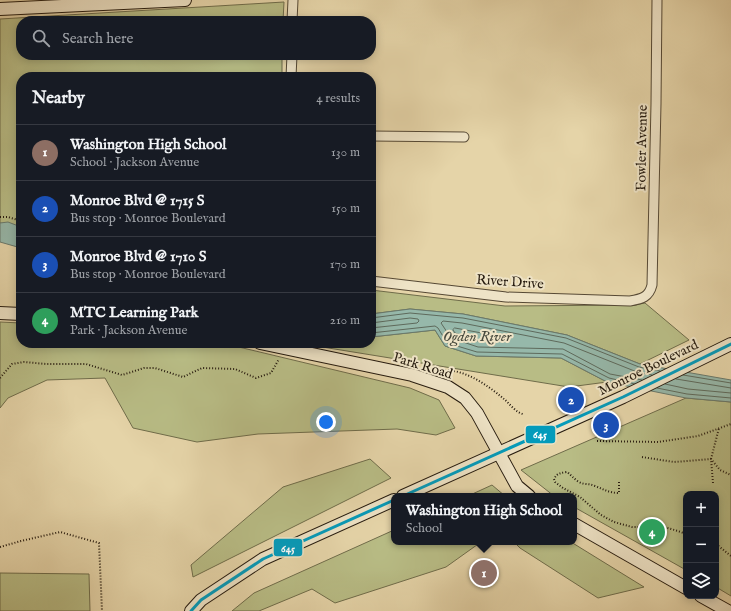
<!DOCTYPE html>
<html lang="en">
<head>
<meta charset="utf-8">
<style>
  :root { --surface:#171b24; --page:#20242c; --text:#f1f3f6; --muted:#9ea1a6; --line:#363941; --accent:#c59692 }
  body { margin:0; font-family:"IM FELL English",serif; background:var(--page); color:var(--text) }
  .controls { position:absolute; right:12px; bottom:12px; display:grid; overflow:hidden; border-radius:8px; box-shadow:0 2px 10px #0003 }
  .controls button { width:36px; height:36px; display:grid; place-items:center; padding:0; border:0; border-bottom:1px solid var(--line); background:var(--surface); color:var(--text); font:20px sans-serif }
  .you { position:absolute; left:326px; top:422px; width:14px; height:14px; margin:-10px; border:3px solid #fff; border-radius:50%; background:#1a73e8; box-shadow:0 0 0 6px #1a73e833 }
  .badge { display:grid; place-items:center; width:26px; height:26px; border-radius:50%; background:var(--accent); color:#fff; font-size:13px; font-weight:700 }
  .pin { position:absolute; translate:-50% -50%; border:2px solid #fff; box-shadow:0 1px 4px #0006 }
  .popup { position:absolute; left:391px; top:493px; width:186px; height:52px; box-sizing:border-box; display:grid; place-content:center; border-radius:8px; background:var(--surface); filter:drop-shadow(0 1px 3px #0005); font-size:13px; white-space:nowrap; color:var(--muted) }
  .popup b { font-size:15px; color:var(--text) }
  .popup::after { content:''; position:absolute; left:50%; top:100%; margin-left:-8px; border:8px solid transparent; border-top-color:var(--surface) }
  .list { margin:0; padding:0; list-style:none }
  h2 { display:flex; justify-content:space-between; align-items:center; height:52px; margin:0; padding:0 16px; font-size:17px }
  h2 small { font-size:13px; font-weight:400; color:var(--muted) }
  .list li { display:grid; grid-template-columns:26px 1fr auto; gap:12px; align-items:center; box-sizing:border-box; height:56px; padding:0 16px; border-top:1px solid var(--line) }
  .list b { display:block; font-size:15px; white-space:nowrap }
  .list p { margin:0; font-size:13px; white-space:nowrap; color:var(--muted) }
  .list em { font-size:13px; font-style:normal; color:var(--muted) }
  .icon { flex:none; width:22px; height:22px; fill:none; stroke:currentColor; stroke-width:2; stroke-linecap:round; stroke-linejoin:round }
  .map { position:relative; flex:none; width:731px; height:611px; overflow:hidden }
  .search { position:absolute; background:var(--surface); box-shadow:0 2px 10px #0003; left:16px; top:16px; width:360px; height:44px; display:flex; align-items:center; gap:10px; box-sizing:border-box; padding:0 14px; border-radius:16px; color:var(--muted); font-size:15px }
  .panel { position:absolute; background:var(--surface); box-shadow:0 2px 10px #0003; left:16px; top:72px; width:360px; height:276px; border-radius:16px }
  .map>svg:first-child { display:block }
  .green { fill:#b8bc85; stroke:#6f6c4a }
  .water { fill:#96b8aa; stroke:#69796c }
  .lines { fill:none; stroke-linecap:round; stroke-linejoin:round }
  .shore { stroke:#5e6a5c; stroke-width:1 }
  .street-casing { stroke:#564935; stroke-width:11 }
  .secondary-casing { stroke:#261b0f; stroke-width:14 }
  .path { stroke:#261b0f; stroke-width:2; stroke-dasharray:1 2; stroke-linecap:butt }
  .street { stroke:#eee3c6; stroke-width:9 }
  .secondary { stroke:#eee3c6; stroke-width:12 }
  .bus-1-casing { stroke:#eee3c6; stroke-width:6 }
  .bus-1 { stroke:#049bbb; stroke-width:3 }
  .labels { text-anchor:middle; stroke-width:4; stroke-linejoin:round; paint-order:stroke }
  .street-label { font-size:14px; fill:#261b0f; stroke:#eee3c6 }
  .water-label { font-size:15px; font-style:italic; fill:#484a3e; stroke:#eee3c6 }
  .line-badge { stroke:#eee3c6; stroke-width:1.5 }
  .badge-label { font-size:11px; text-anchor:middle; font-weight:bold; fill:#fff }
</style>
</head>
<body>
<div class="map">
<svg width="731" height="611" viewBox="0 0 731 611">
  <rect width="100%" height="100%" fill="#e5d4a8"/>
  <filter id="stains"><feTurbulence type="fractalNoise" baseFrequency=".005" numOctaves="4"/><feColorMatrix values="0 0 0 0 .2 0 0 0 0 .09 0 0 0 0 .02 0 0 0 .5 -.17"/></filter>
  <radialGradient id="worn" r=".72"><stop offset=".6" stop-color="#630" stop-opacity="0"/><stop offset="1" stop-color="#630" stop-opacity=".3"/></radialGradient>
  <!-- green -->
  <g class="green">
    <polygon points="284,2 283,21 21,21 21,55 282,55 282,77 21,77 21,227 0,223 0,19"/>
    <polygon points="371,290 505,306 635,305 645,303 689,340 640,364 567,335 463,314 410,309 371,314"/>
    <polygon points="0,322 21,323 21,343 222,343 410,388 439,400 455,428 436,435 397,429 258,434 197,442 133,428 105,378 47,380 8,398 0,408"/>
    <polygon points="435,330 445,346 476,356 561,358 607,382 569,387 310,345 308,343 371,343 371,337"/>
    <polygon points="686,398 731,402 731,596 716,587 716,494 686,494 686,570 574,507 574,496 554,496 521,470"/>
    <polygon points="370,459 391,478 193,577 191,565 283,487"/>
    <polygon points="492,485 505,496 468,496"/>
    <polygon points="394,530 394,542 481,542 446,567 335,603 312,589 259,611 232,611 254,593"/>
    <polygon points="514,542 571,542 644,587 598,598 520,548"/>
    <polygon points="0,573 89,574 90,611 0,611"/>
  </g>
  <!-- water -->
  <g class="water">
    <polygon points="8,222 21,227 21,248 0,242 0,223"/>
    <polygon points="410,309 463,314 567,335 640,364 731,380 731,402 686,398 607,382 561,358 476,356 445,346 435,330 371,337 371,314"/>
  </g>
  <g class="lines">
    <!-- shore -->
    <g class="shore">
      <polyline points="371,318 410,313 463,318 566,338 639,367 660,371"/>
      <polyline points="371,323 410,318 418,319 419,321 417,323 371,328"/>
      <polygon points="455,328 503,337 505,340 503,341 478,341 455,333 453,330"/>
      <polyline points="371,333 435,326 438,328 447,343 477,352 562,354 609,378 635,384"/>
      <polyline points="683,375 731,383"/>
      <polyline points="676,379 731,388"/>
      <polyline points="642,380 610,374 563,349 478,347 451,338 441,323 443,321 462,323 564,343 637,372 652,375"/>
      <polyline points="665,384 688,389 731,393"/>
      <polyline points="657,388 687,394 731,398"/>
    </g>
    <!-- street casing -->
    <g class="street-casing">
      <g id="street">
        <polyline points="292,21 293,0"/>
        <polyline points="291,77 292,55"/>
        <polyline points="371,136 464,137"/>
        <path d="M371,281L506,297L630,301C642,299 649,297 652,285L656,104L657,0"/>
      </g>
    </g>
    <!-- secondary casing -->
    <g class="secondary-casing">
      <g id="secondary">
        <polyline points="0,9 185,0"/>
        <polyline points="0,313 21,314"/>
        <polyline points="260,343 412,375 448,387 465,398 477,413 517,486 529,496"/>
        <polyline points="403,496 623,397 731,344"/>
        <polyline points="574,524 686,588"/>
        <polyline points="701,596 728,611"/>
        <polyline points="191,611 201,600 263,559 394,500"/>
      </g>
    </g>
    <!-- path -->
    <g class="path">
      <polyline points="0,217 8,217 21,221"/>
      <path d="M436,371C461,366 486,384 504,399C510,404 515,412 523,414"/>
      <polyline points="0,378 12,364 24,362 46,364 86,364 122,375 144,368 155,368 183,377 202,368 235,369 256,378 271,373 279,359"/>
      <polyline points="597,441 658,442 698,436 731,424"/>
      <polyline points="642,457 674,462 711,459 720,470 731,475"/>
      <path d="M619,482V493C609,493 603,489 595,486C589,483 584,485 579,482C574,479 571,475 567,472C561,473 557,473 554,479L555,482L563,488L580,497L601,515L614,522L632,527H664L678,531L686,534"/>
      <polyline points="713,483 711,459 719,428"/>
      <polyline points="716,544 731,556"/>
      <polyline points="0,547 21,541 60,532 99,543 102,611"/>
    </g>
    <!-- street -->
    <use href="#street" class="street"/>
    <!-- secondary -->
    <use href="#secondary" class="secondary"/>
    <!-- bus-1 casing -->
    <g class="bus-1-casing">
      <g id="bus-1">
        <polyline points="403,496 623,397 731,344"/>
        <polyline points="191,611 201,600 263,559 394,500"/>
      </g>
    </g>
    <!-- bus-1 -->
    <use href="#bus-1" class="bus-1"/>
  </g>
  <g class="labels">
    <!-- street labels -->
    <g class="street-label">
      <text transform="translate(641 148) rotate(-89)" y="5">Fowler Avenue</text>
      <text transform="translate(510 281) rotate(4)" y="5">River Drive</text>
      <text transform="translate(423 365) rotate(17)" y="5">Park Road</text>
      <text transform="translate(648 367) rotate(-26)" y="5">Monroe Boulevard</text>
    </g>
    <!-- water labels -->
    <g class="water-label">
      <text x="477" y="341">Ogden River</text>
    </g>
  </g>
  <g class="line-badge">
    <rect x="525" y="425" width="31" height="19" rx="4" fill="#049bbb"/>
    <rect x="273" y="538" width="30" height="19" rx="4" fill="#049bbb"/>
  </g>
  <g class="badge-label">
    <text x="540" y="438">645</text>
    <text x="288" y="552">645</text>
  </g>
  <rect width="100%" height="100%" filter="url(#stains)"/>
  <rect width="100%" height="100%" fill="url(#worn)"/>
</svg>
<div class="controls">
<button>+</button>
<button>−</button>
<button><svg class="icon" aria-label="layers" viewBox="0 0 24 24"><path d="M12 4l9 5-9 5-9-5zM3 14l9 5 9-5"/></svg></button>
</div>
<div class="you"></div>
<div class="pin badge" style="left:484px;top:573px;background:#8d6e63">1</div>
<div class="popup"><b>Washington High School</b>School</div>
<div class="pin badge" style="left:571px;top:400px;background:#1a4fb4">2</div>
<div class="pin badge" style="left:606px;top:425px;background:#1a4fb4">3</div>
<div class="pin badge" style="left:652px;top:532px;background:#2e9e5b">4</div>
<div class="search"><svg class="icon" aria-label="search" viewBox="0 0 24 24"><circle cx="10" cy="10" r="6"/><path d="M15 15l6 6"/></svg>Search here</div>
<section class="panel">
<h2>Nearby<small>4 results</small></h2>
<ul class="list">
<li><span class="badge" style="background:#8d6e63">1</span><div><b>Washington High School</b><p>School · Jackson Avenue</p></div><em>130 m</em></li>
<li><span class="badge" style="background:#1a4fb4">2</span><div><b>Monroe Blvd @ 1715 S</b><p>Bus stop · Monroe Boulevard</p></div><em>150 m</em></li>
<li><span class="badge" style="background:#1a4fb4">3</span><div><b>Monroe Blvd @ 1710 S</b><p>Bus stop · Monroe Boulevard</p></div><em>170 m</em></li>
<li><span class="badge" style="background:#2e9e5b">4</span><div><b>MTC Learning Park</b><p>Park · Jackson Avenue</p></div><em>210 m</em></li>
</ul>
</section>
</div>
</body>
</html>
